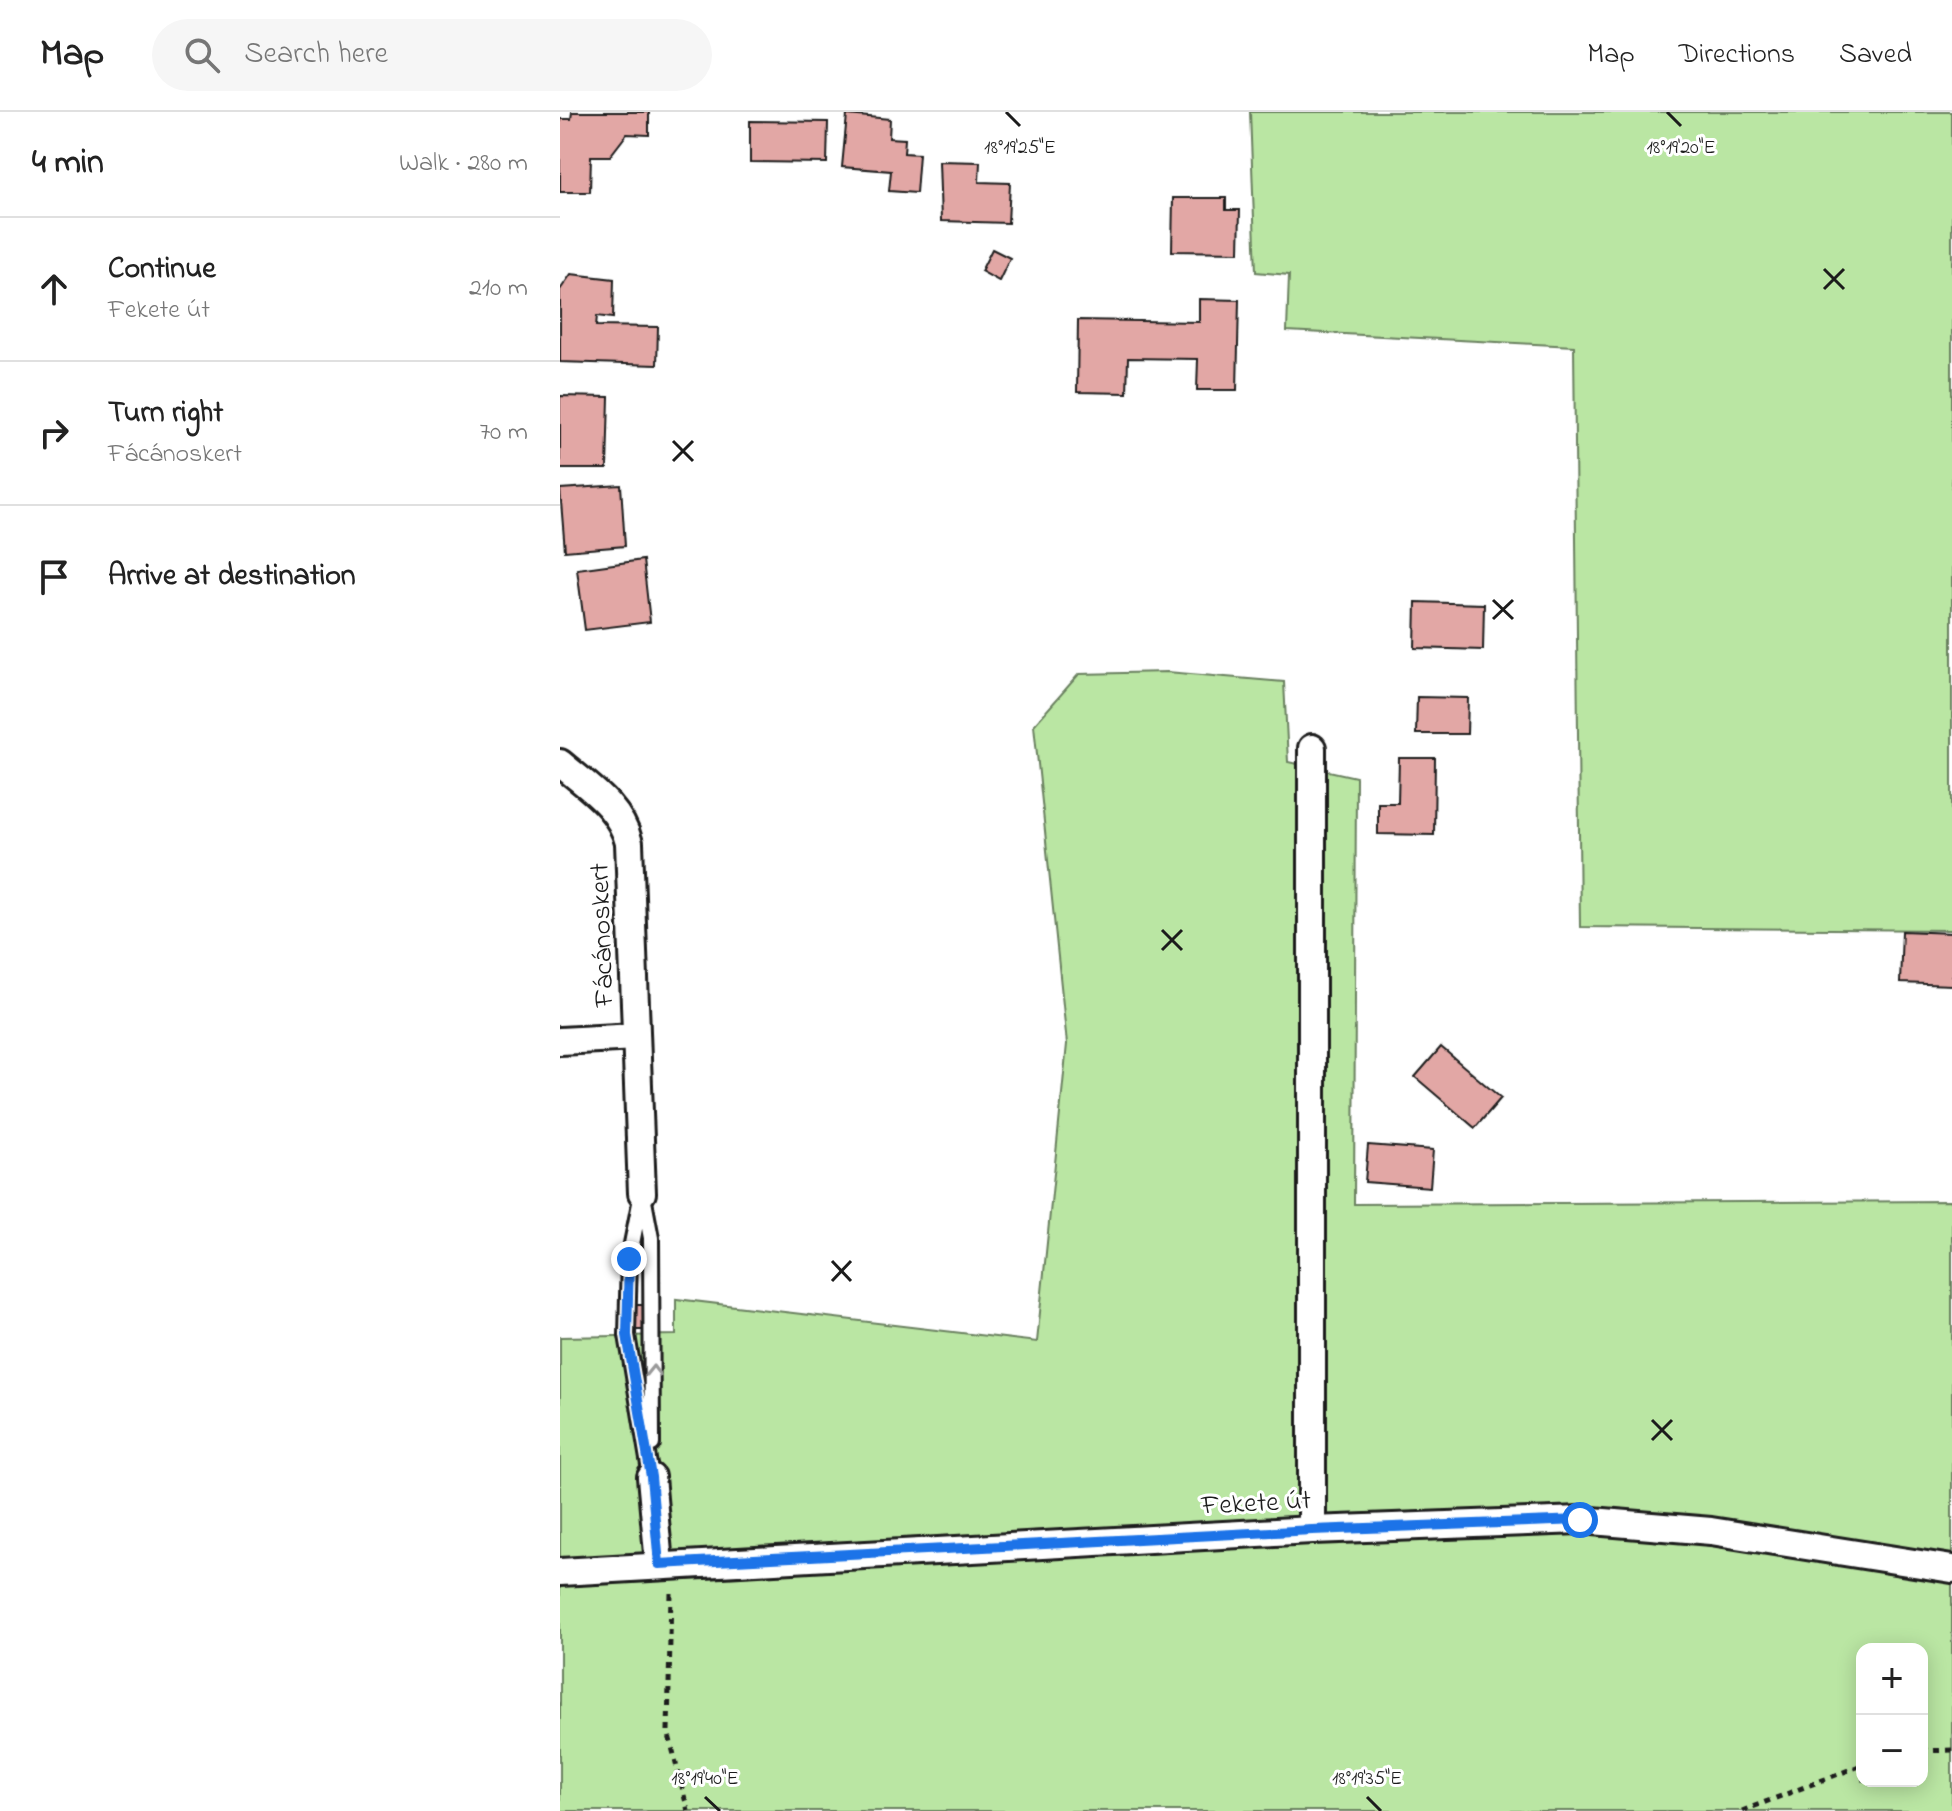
<!DOCTYPE html>
<html lang="en">
<head>
<meta charset="utf-8">
<style>
  :root { --surface:#fff; --page:#f6f6f6; --text:#222; --muted:#767676; --line:#e0e0e0 }
  body { margin:0; font-family:"Indie Flower",sans-serif; background:var(--page); color:var(--text) }
  .controls { position:absolute; right:24px; bottom:24px; display:grid; overflow:hidden; border-radius:16px; box-shadow:0 4px 20px #0003 }
  .controls button { width:72px; height:72px; display:grid; place-items:center; padding:0; border:0; border-bottom:2px solid var(--line); background:var(--surface); color:var(--text); font:40px sans-serif }
  .stop { position:absolute; width:24px; height:24px; margin:-18px; border:6px solid #1a73e8; border-radius:50%; background:#fff }
  .stop.end { background:#1a73e8; border-color:#fff; box-shadow:0 2px 8px #0008 }
  .list { margin:0; padding:0; list-style:none }
  h2 { display:flex; justify-content:space-between; align-items:center; height:104px; margin:0; padding:0 32px; font-size:34px }
  h2 small { font-size:26px; font-weight:400; color:var(--muted) }
  .list li { display:grid; grid-template-columns:52px 1fr auto; gap:24px; align-items:center; box-sizing:border-box; height:144px; padding:0 32px; border-top:2px solid var(--line) }
  .list b { display:block; font-size:30px; white-space:nowrap }
  .list p { margin:0; font-size:26px; white-space:nowrap; color:var(--muted) }
  .list em { font-size:26px; font-style:normal; color:var(--muted) }
  .icon { flex:none; width:44px; height:44px; fill:none; stroke:currentColor; stroke-width:2; stroke-linecap:round; stroke-linejoin:round }
  .map { position:relative; flex:none; width:1392px; height:1699px; overflow:hidden }
  header { display:flex; align-items:center; gap:48px; box-sizing:border-box; height:112px; padding:0 40px; background:var(--surface); border-bottom:2px solid var(--line) }
  header strong { font-size:38px }
  nav { display:flex; gap:44px; margin-inline-start:auto; font-size:28px }
  .search { width:560px; height:72px; background:var(--page); display:flex; align-items:center; gap:20px; box-sizing:border-box; padding:0 28px; border-radius:44px; color:var(--muted); font-size:30px }
  main { display:flex }
  aside { flex:1; background:var(--surface) }
  .map>svg:first-child { display:block }
  .green { fill:#bae6a3; stroke:#6b8160; stroke-width:2; fill-rule:evenodd }
  .building { fill:#e2a7a5; stroke:#1c1c1c; stroke-width:2 }
  .lines { fill:none; stroke-linecap:round; stroke-linejoin:round }
  .service-casing { stroke:#1c1c1c; stroke-width:20 }
  .minor-casing { stroke:#1c1c1c; stroke-width:32 }
  .path { stroke:#1c1c1c; stroke-width:5; stroke-dasharray:6 6; stroke-linecap:butt }
  .service { stroke:#fff; stroke-width:14 }
  .minor { stroke:#fff; stroke-width:26 }
  .oneway { stroke:#999 }
  .route { stroke:#1a73e8; stroke-width:10 }
  .ticks { fill:none; stroke:#1c1c1c; stroke-width:3 }
  .labels { text-anchor:middle; stroke-width:6; stroke-linejoin:round; paint-order:stroke }
  .street-label { font-size:28px; fill:#1c1c1c; stroke:#fff }
  .ticks-label { font-size:20px; text-anchor:middle; fill:#1c1c1c; stroke:#fff; stroke-width:6; stroke-linejoin:round; paint-order:stroke }
</style>
</head>
<body>
<header>
<strong>Map</strong>
<div class="search"><svg class="icon" aria-label="search" viewBox="0 0 24 24"><circle cx="10" cy="10" r="6"/><path d="M15 15l6 6"/></svg>Search here</div>
<nav><a>Map</a><a>Directions</a><a>Saved</a></nav>
</header>
<main>
<aside>
<h2>4 min<small>Walk · 280 m</small></h2>
<ul class="list">
<li><svg class="icon" aria-label="ahead" viewBox="0 0 24 24"><path d="M12 20V5M6 11l6-6 6 6"/></svg><div><b>Continue</b><p>Fekete út</p></div><em>210 m</em></li>
<li><svg class="icon" aria-label="right" viewBox="0 0 24 24"><path d="M7 20v-9h11M14 6l5 5-5 5"/></svg><div><b>Turn right</b><p>Fácánoskert</p></div><em>70 m</em></li>
<li><svg class="icon" aria-label="arrive" viewBox="0 0 24 24"><path d="M6 21V4h12l-3 4 3 4H6"/></svg><div><b>Arrive at destination</b></div></li>
</ul>
</aside>
<div class="map">
<svg width="1392" height="1699" viewBox="0 0 1392 1699">
  <rect width="100%" height="100%" fill="#fff"/>
  <filter id="ink" filterUnits="userSpaceOnUse"><feTurbulence type="fractalNoise" baseFrequency=".0125" numOctaves="2"/><feDisplacementMap in="SourceGraphic" scale="16" xChannelSelector="R" yChannelSelector="G"/><feConvolveMatrix kernelMatrix="1 2 1 2 8 2 1 2 1" color-interpolation-filters="sRGB"/></filter>
  <g filter="url(#ink)">
    <!-- green -->
    <g class="green">
      <polygon points="690,0 1392,0 1392,818 1020,815 1014,234 727,219 729,163 696,160"/>
      <path d="M607,560L724,570L728,650L796,665L794,1092L1392,1089V1699H0V1225L116,1223V1187L477,1230L507,932L474,613L519,562ZM1302,1537H1362V1669H1302Z"/>
    </g>
    <!-- building -->
    <g class="building">
      <polygon points="12,0 89,0 89,23 67,22 50,44 31,44 30,80 0,80 0,7 11,7"/>
      <polygon points="287,3 330,7 329,26 345,27 344,41 359,42 356,81 329,79 331,59 282,55"/>
      <polygon points="190,9 268,10 267,51 190,50"/>
      <polygon points="379,49 420,50 419,70 450,71 448,111 381,109"/>
      <polygon points="613,86 666,86 666,98 680,98 679,140 612,139"/>
      <polygon points="432,137 450,146 439,169 421,159"/>
      <polygon points="11,162 54,167 53,206 37,204 36,214 98,215 97,253 0,250 0,178"/>
      <polygon points="639,187 679,188 677,278 637,278 638,247 568,246 567,281 517,280 518,208 639,210"/>
      <polygon points="0,284 49,285 47,357 0,357"/>
      <polygon points="61,373 65,434 5,439 0,377"/>
      <polygon points="83,448 90,510 25,518 17,457"/>
      <polygon points="856,490 924,492 923,538 855,536"/>
      <polygon points="857,585 908,586 907,622 856,622"/>
      <polygon points="839,646 875,646 874,723 818,722 818,691 838,691"/>
      <polygon points="1342,819 1392,821 1392,873 1340,871"/>
      <polygon points="881,935 941,986 915,1016 855,965"/>
      <polygon points="808,1033 873,1038 870,1075 805,1070"/>
      <polygon points="74,1193 88,1193 89,1218 75,1218"/>
    </g>
    <g class="lines">
      <!-- service casing -->
      <g class="service-casing">
        <g id="service">
          <polyline points="82,1081 69,1147 67,1223 91,1365"/>
          <polyline points="84,1089 91,1126 92,1332"/>
        </g>
      </g>
      <!-- minor casing -->
      <g class="minor-casing">
        <g id="minor">
          <polyline points="752,636 752,1418"/>
          <path d="M0,651C28,675 60,694 69,731L82,1081"/>
          <polyline points="0,929 76,925"/>
          <polyline points="91,1365 99,1452"/>
          <polyline points="0,1460 752,1418 1020,1408 1151,1419 1392,1457"/>
        </g>
      </g>
      <!-- path -->
      <g class="path">
        <polyline points="111,1481 108,1619 128,1699"/>
        <polyline points="1362,1639 1392,1638"/>
        <polyline points="1182,1699 1302,1653"/>
      </g>
      <!-- service -->
      <use href="#service" class="service"/>
      <!-- minor -->
      <use href="#minor" class="minor"/>
    </g>
    <!-- one-way arrows -->
    <defs><path id="oneway-chevron" d="M-2-3.5L2.5 0L-2 3.5" fill="none" stroke-width="1.6" stroke-linecap="round" stroke-linejoin="round" transform="scale(2)"/></defs>
    <use class="oneway" href="#oneway-chevron" transform="translate(93 1259) rotate(-89)"/>
  </g>
  <g class="lines" filter="url(#ink)">
    <!-- route -->
    <polyline class="route" points="69,1147 67,1223 91,1365 99,1452 752,1418 1020,1408"/>
  </g>
  <!-- ticks -->
  <path class="ticks" d="M446,0L460,14M1107,0L1121,14M1264,157L1284,177M1264,177L1284,157M113,329L133,349M113,349L133,329M933,488L953,507M933,507L953,488M602,818L622,838M602,838L622,818M272,1149L291,1169M272,1169L291,1149M1092,1308L1112,1328M1092,1328L1112,1308M145,1685L160,1699M807,1685L821,1699"/>
  <g class="labels">
    <!-- street labels -->
    <g class="street-label">
      <text transform="translate(40 823) rotate(-92)" y="10">Fácánoskert</text>
      <text transform="translate(696 1389) rotate(-3)" y="10">Fekete út</text>
    </g>
  </g>
  <g class="ticks-label">
    <text x="460" y="41">18°19'25"E</text>
    <text x="1121" y="41">18°19'20"E</text>
    <text x="145" y="1672">18°19'40"E</text>
    <text x="807" y="1672">18°19'35"E</text>
  </g>
</svg>
<div class="controls">
<button>+</button>
<button>−</button>
</div>
<div class="stop" style="left:1020px;top:1408px"></div>
<div class="stop end" style="left:69px;top:1147px"></div>
</div>
</main>
</body>
</html>
